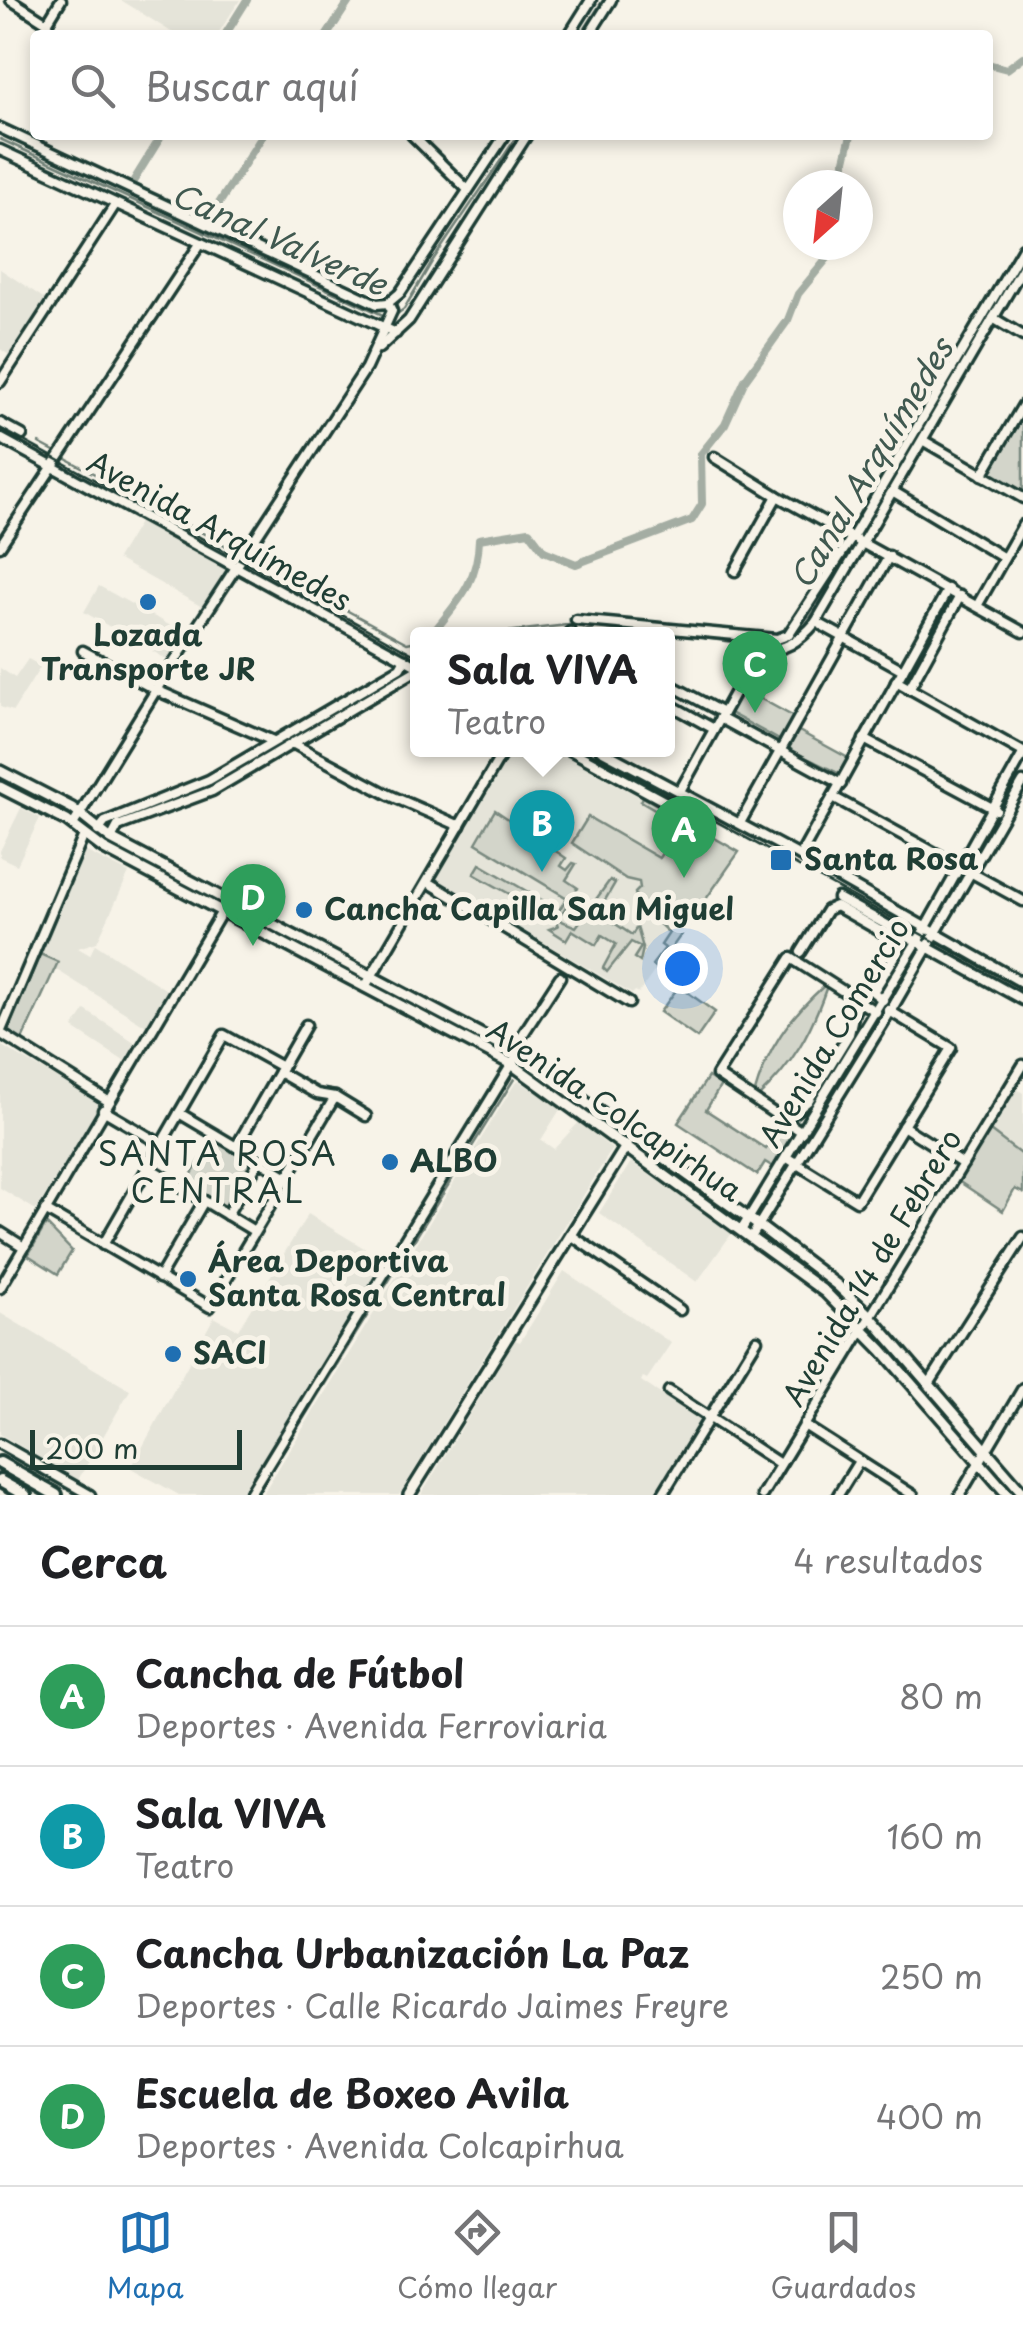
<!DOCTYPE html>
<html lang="es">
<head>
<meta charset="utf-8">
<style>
  :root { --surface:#fff; --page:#f2f2f2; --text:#202124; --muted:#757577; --line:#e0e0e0; --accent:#1f6fb2 }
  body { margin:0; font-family:"Playpen Sans",sans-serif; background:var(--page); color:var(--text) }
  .compass { position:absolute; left:783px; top:170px; width:90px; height:90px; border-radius:50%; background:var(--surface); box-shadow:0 5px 15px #0003; rotate:207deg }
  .scale { position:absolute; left:30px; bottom:25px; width:212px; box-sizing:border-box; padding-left:10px; border:5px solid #1f3d34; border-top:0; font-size:28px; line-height:35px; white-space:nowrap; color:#1f3d34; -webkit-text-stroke:8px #f7f3e8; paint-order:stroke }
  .you { position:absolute; left:682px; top:968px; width:35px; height:35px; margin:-25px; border:8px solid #fff; border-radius:50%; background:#1a73e8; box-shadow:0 0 0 15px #1a73e833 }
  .badge { display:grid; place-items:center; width:65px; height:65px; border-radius:50%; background:var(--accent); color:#fff; font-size:32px; font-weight:700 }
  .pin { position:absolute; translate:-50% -82px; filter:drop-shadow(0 2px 5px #0008) }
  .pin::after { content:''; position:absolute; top:52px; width:35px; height:30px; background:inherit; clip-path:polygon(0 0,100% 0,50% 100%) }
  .popup { position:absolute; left:410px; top:627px; width:265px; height:130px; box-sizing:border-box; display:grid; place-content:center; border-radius:10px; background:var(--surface); filter:drop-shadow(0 2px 8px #0005); font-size:32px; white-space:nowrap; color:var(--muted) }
  .popup b { font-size:38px; color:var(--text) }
  .popup::after { content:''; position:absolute; left:50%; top:100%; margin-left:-20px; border:20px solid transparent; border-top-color:var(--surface) }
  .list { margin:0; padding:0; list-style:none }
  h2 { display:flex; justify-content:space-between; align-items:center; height:130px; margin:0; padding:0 40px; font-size:42px }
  h2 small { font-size:32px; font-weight:400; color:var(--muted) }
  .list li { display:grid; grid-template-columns:65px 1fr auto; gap:30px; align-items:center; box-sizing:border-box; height:140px; padding:0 40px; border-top:2px solid var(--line) }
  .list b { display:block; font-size:38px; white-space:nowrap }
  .list p { margin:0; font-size:32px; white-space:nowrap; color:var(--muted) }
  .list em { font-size:32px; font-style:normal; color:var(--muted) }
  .icon { flex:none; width:55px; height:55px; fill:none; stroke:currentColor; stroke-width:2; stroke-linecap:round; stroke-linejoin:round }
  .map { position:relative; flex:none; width:1023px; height:1495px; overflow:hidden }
  .search { position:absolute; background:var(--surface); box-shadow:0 5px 15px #0003; left:30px; right:30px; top:30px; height:110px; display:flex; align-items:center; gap:25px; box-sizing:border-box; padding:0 35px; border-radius:10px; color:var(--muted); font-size:38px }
  .sheet { height:690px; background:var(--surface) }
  nav { display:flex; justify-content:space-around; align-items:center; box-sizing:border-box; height:140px; border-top:2px solid var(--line); background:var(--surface); font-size:28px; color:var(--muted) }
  nav a { display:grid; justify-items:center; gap:5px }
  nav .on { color:var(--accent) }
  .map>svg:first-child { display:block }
  .built { fill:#e5e4d9 }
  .green { fill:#d3d5ca; stroke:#79897f; stroke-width:2.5 }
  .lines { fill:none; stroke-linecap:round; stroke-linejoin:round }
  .stream { stroke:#6f8077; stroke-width:2.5 }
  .canal { stroke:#a4ada3; stroke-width:8 }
  .minor-casing { stroke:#1f3d34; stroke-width:15 }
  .major-casing { stroke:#1f3d34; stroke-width:16 }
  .highway-casing { stroke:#1f3d34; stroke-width:18 }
  .minor { stroke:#f7f3e8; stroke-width:8 }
  .major { stroke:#f7f3e8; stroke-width:9 }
  .highway { stroke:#f7f3e8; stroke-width:10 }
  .tram { stroke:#1f3d34; stroke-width:2.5 }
  .poi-dot { fill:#1f6fb2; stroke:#f7f3e8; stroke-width:4 }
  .labels { text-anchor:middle; stroke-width:10; stroke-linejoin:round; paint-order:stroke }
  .street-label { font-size:30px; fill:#1f3d34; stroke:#f7f3e8 }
  .poi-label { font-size:30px; font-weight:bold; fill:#1f3d34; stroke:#f7f3e8; text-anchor:start }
  .water-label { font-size:32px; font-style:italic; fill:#405950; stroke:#f7f3e8 }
  .neighbourhood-label { font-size:32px; letter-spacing:2.5px; fill:#1f3d34; stroke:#f7f3e8 }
</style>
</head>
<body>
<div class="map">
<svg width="1023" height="1495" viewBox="0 0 1023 1495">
  <rect width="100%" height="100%" fill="#f7f3e8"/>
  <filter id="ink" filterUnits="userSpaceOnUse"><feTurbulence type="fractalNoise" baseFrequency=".01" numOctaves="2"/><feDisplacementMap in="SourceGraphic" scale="20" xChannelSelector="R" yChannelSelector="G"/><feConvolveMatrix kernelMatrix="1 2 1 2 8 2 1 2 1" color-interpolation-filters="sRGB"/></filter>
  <g filter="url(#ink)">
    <!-- built -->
    <g class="built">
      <polygon points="121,0 240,0 217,35 176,35"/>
      <polygon points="0,269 48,301 11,356 0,349"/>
      <polygon points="140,521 226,570 204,608 117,559"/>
      <polygon points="99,586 187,635 175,654 172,653 168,660 84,612"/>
      <polygon points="28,659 41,666 13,711 0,707 0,668 15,678"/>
      <polygon points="512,750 555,750 739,852 639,993 635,991 632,994 439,881 437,876"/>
      <polygon points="21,808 40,818 17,865 0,857 0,851"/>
      <polygon points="85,851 129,873 97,942 78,948 90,955 95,944 168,991 148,1027 55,969 58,962 40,954"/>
      <polygon points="85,1010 136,1043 124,1061 73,1028"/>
      <polygon points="0,1045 100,1103 98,1111 36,1210 0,1188"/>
      <polygon points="519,1081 561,1108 541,1140 554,1149 579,1122 612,1149 399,1495 262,1495 514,1085"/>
      <polygon points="1017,1089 1023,1093 1023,1156 990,1131"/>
      <polygon points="631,1162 732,1233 697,1282 599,1213"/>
      <polygon points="308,1214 387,1262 242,1495 179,1495 131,1468 214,1317 238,1330"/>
      <polygon points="564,1271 671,1343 647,1379 643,1377 641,1381 702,1422 675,1466 656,1495 421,1495 515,1340 520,1342"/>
      <polygon points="0,1313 130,1390 78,1480 0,1434"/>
    </g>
    <!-- green -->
    <g class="green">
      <polygon points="1023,414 1023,494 991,476 991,470"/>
      <polygon points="743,689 794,717 781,741 730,713"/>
      <polygon points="797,730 850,759 842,775 790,750 789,744"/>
      <polygon points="643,797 739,852 657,969 652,965 665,948 661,945 669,933 647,912 641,920 635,893 640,888 639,882 626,879 572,843 588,817 659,858 680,824 641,801"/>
      <polygon points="495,810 566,858 561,866 567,870 573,863 576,864 566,880 578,888 562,913 544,916 536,911 530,918 511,907 515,897 474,874 480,864 559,910 567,898 476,843"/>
      <polygon points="610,880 615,883 598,912 632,935 637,927 643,948 640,962 634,958 641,947 631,942 607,972 603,968 616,944 602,935 596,945 572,930 566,940 549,929 558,926 555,918 576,927"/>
      <polygon points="40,954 58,962 22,1040 7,1033"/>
      <path d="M825,985L827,986C811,1032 793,1065 757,1098L754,1095C767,1049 789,1017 825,985Z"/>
      <polygon points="679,986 715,1012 697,1038 660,1012"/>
      <polygon points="708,1077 721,1085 706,1110 766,1149 783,1124 795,1136 775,1168 765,1162 757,1175 678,1123"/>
      <polygon points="990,1131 1023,1156 1023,1193 1015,1189 1003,1211 958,1181"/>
      <polygon points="213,1139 254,1163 224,1211 184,1187"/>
      <polygon points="46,1224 72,1251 58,1274 28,1255"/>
    </g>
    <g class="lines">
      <!-- stream -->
      <g class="stream">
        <polyline points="581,35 603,0"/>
        <polyline points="0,139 385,316"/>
        <polyline points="393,317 404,309 433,260 518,135"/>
        <polyline points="39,443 54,451"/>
        <polyline points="65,458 117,486"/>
        <polyline points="124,490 208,536"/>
        <polyline points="860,536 996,301"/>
        <polyline points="216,540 240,554"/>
        <polyline points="250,558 407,643 417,641"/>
        <polyline points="653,631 769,647 779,645"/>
        <polyline points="488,634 576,624"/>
        <polyline points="576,634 603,625"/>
        <polyline points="791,640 805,626 855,543"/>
        <polyline points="119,821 212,785 413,666"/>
        <polyline points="881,1309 1023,1075"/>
        <polyline points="811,1425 845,1369"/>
        <polyline points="256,1495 514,1079"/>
        <polyline points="769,1495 807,1432"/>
      </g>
      <!-- canal -->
      <g class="canal">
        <polyline points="225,35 247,0"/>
        <polyline points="327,35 350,0"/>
        <polyline points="988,64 1007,69 1023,57"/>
        <polyline points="131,185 162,135"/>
        <polyline points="839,185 851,135"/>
        <polyline points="209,219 263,135"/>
        <path d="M432,634C458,601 478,583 479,539L529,531L544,551L576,564L692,520L702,504L701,454L725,424L745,380L788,320L798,294L830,255L831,245"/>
      </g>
      <!-- minor casing -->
      <g class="minor-casing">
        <g id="minor">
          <polyline points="11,0 47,23 61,0"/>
          <polyline points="569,35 591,0"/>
          <polyline points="589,35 611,0"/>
          <polyline points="0,128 377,304 388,303"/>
          <polyline points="412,135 467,189"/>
          <polyline points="0,150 396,333"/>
          <polyline points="388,303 400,293 505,135"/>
          <polyline points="993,318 1023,336"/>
          <polyline points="379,348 409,320 527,135"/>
          <polyline points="0,382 115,205"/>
          <polyline points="0,423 22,435"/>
          <polyline points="0,438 417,666"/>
          <polyline points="924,441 1023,498"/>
          <polyline points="714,457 777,496 1023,632"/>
          <polyline points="982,475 1023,405"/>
          <polyline points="894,492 1004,558"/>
          <polyline points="0,546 200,244"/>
          <polyline points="735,571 777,496"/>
          <polyline points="977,606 1023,525"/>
          <polyline points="576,620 777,639 788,635 853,536 1023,248"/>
          <polyline points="816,622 903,670"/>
          <polyline points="568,634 570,632"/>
          <polyline points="83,651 156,690 273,741"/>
          <polyline points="896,681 1023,752"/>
          <polyline points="667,683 723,713"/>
          <polyline points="909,689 960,596"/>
          <polyline points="667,703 714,729"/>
          <polyline points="720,718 841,784"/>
          <polyline points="864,739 996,810"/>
          <polyline points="292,743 389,795 460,826"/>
          <polyline points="570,750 701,821"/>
          <polyline points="601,750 800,856 1023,983"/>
          <path d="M680,791L757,652C785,651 799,642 816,622L1023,267"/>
          <polyline points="833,797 1023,901"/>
          <polyline points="740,823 889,556"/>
          <polyline points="73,825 156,690 366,368 392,311 388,303"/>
          <polyline points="98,831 105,822 209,780 400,668 405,659"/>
          <polyline points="84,835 0,1033 108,1101"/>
          <polyline points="111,839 118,826 212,791 417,670"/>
          <polyline points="800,856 948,589"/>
          <polyline points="428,882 629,1003"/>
          <polyline points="838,898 1023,1000"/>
          <polyline points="801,952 827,910 836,906 894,939 899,950 873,992 883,1000"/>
          <polyline points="365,987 504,750"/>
          <polyline points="512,1051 560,977"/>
          <polyline points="279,1072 317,1094 335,1097 366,1116"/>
          <polyline points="103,1110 161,1144"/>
          <polyline points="179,1113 287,1177"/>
          <polyline points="785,1120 808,1101 849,1034 854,1012 860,1002"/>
          <polyline points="903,1126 963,1164"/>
          <polyline points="802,1132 717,1075 791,958 876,1012"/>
          <polyline points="236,1147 306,1025"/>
          <polyline points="786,1157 857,1201 951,1048 888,1010"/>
          <polyline points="148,1167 254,1231"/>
          <polyline points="45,1210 210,1307 335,1097"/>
          <polyline points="227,1215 259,1161"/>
          <polyline points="742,1229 926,927 1023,754"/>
          <polyline points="0,1232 24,1247"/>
          <polyline points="571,1235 680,1310"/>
          <polyline points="752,1236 890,1012 1023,782"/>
          <polyline points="103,1245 224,1035 282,1067"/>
          <polyline points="159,1278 204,1201"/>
          <polyline points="0,1288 224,908"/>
          <polyline points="929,1384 1023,1237"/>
          <polyline points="669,1391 780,1464"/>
          <polyline points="804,1425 913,1495"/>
          <polyline points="0,1444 90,1495"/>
          <polyline points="249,1495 518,1054"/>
          <polyline points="662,1495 757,1340"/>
          <polyline points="762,1495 1023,1065"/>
          <polyline points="838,1495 859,1461"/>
          <polyline points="960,1495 1023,1388"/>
        </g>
      </g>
      <!-- major casing -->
      <g class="major-casing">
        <g id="major">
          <polyline points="0,771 72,808 111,839 518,1054 758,1225 837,1285 870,1316 1023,1493"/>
          <polyline points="0,787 67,821 104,849 513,1065 825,1292 882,1350 1008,1495"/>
          <polyline points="409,1495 627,1145"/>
        </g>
      </g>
      <!-- highway casing -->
      <g class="highway-casing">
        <g id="highway">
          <polyline points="0,1463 56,1495"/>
          <polyline points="0,1481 25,1495"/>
        </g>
      </g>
      <!-- minor -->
      <use href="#minor" class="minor"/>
      <!-- major -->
      <use href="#major" class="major"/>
      <!-- highway -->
      <use href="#highway" class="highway"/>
      <!-- tram -->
      <g class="tram">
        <polyline points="0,428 417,656"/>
        <polyline points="586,750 1023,990"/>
      </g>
    </g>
  </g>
  <!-- markers -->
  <g class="poi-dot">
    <circle cx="148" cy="602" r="10"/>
    <rect x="769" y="848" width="24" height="24" rx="5"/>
    <circle cx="304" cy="910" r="10"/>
    <circle cx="390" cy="1162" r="10"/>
    <circle cx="188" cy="1279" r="10"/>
    <circle cx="173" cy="1354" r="10"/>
  </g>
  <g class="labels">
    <!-- street labels -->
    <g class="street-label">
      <text transform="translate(219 532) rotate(29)" y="10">Avenida Arquímedes</text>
      <text transform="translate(835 1033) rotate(-59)" y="10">Avenida Comercio</text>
      <text transform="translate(614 1111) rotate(34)" y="10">Avenida Colcapirhua</text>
      <text transform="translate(873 1268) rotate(-59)" y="10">Avenida 14 de Febrero</text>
    </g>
    <!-- poi labels -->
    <g class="poi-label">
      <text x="148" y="646" text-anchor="middle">Lozada<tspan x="148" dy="34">Transporte JR</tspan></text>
      <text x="804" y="870">Santa Rosa</text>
      <text x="324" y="920">Cancha Capilla San Miguel</text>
      <text x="410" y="1172">ALBO</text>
      <text x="208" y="1272">Área Deportiva<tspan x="208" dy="34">Santa Rosa Central</tspan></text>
      <text x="193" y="1364">SACI</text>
    </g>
    <!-- water labels -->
    <g class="water-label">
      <text transform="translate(279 240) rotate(24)" y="11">Canal Valverde</text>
      <text transform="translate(872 464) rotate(-59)" y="11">Canal Arquímedes</text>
    </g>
    <!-- neighbourhood labels -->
    <g class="neighbourhood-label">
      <text x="218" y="1166">SANTA ROSA<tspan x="218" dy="37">CENTRAL</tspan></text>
    </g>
  </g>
</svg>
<svg class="compass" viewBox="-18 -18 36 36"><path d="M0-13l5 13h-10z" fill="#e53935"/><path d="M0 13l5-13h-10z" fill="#757577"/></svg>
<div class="scale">200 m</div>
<div class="you"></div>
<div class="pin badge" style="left:684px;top:878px;background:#2e9e5b">A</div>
<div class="pin badge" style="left:542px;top:872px;background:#0f9aa8">B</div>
<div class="popup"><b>Sala VIVA</b>Teatro</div>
<div class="pin badge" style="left:755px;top:713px;background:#2e9e5b">C</div>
<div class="pin badge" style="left:253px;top:946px;background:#2e9e5b">D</div>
<div class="search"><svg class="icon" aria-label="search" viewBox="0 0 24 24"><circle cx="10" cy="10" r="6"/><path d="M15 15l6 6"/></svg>Buscar aquí</div>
</div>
<section class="sheet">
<h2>Cerca<small>4 resultados</small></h2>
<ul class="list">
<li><span class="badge" style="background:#2e9e5b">A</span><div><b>Cancha de Fútbol</b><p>Deportes · Avenida Ferroviaria</p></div><em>80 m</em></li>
<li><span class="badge" style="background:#0f9aa8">B</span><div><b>Sala VIVA</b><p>Teatro</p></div><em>160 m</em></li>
<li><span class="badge" style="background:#2e9e5b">C</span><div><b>Cancha Urbanización La Paz</b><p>Deportes · Calle Ricardo Jaimes Freyre</p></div><em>250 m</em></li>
<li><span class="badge" style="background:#2e9e5b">D</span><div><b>Escuela de Boxeo Avila</b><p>Deportes · Avenida Colcapirhua</p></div><em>400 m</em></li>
</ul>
</section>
<nav>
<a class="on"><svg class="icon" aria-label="map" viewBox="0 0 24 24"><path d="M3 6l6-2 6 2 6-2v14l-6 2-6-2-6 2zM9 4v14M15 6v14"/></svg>Mapa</a>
<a><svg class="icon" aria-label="directions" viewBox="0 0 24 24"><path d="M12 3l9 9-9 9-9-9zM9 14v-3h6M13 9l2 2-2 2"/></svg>Cómo llegar</a>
<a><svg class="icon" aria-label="saved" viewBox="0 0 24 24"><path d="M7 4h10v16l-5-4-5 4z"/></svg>Guardados</a>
</nav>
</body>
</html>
